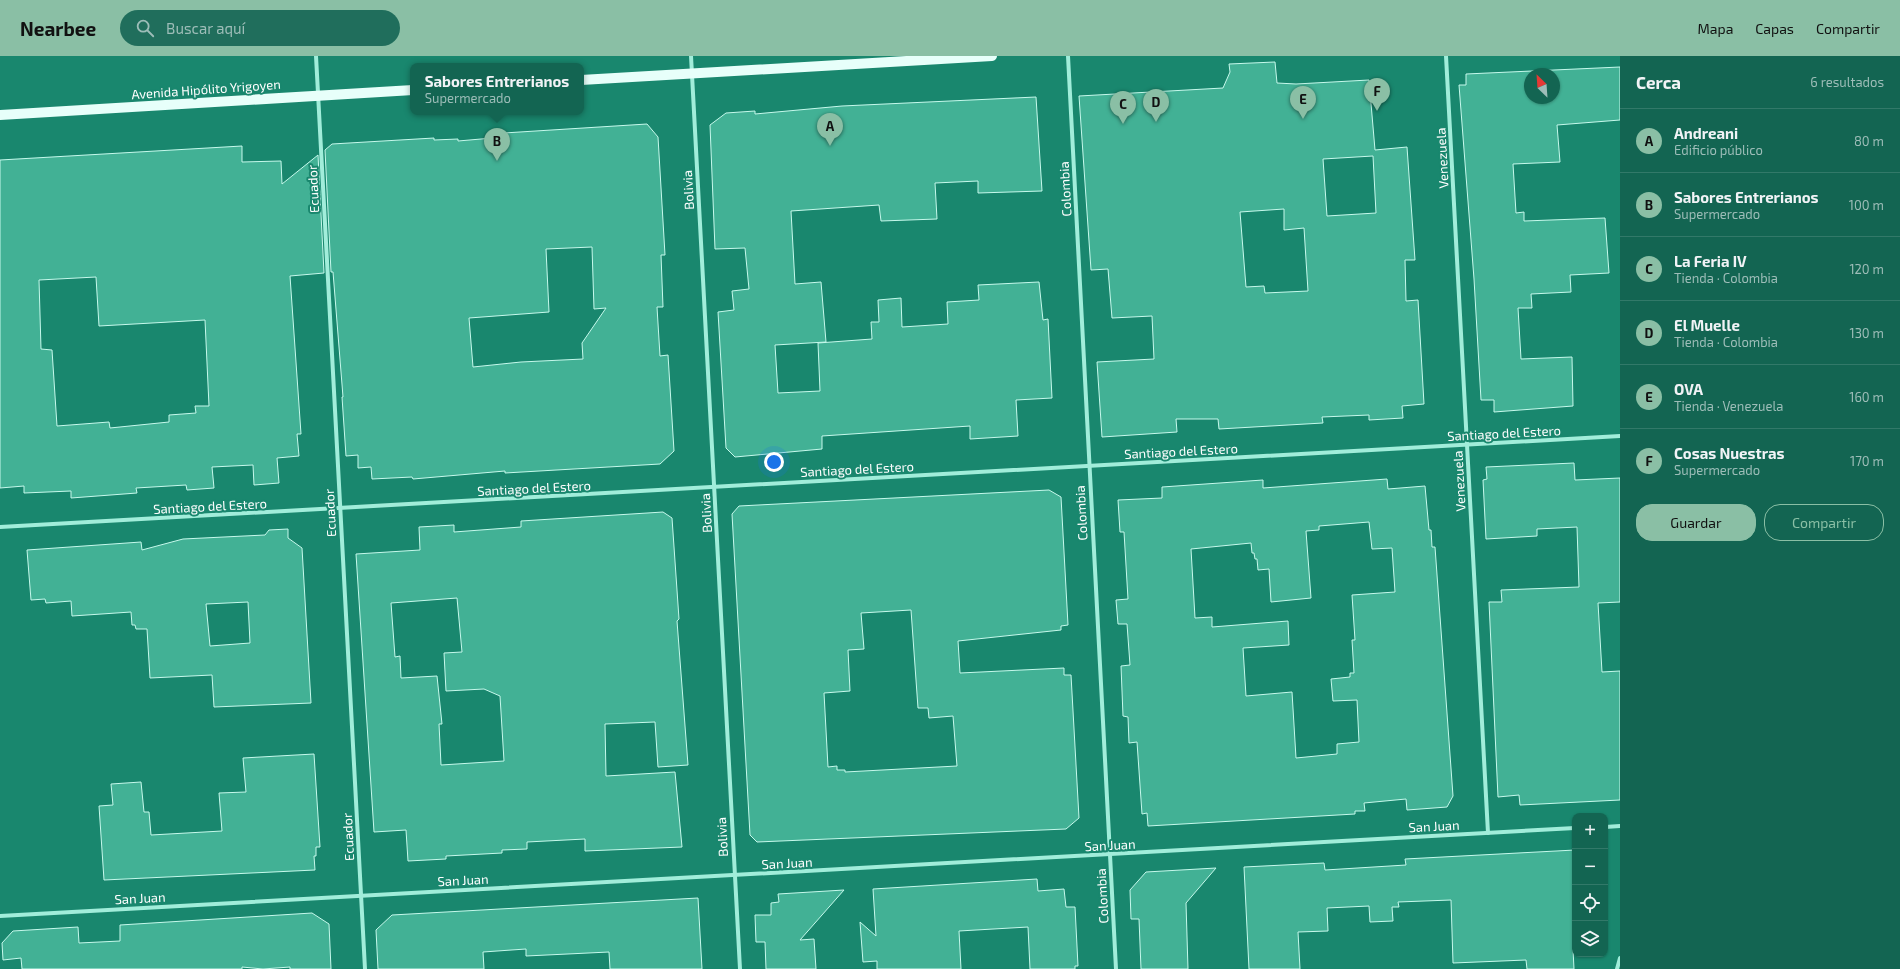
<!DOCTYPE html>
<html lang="es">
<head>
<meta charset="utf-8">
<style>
  :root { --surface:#136552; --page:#206e5c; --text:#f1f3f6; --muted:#9dbdb8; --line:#327969; --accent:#8abfa5 }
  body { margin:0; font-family:"Exo 2",sans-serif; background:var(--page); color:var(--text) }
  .controls { position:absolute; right:12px; bottom:12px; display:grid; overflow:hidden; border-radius:8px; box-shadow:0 1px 3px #0004 }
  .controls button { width:36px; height:36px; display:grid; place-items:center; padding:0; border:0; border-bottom:1px solid var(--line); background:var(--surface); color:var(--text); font:20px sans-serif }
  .compass { position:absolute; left:1524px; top:12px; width:36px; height:36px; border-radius:50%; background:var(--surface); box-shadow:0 1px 3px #0004; rotate:335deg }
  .you { position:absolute; left:774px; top:406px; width:14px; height:14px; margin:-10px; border:3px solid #fff; border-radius:50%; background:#1a73e8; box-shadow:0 0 0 6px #1a73e833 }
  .badge { display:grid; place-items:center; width:26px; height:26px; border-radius:50%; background:var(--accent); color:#111; font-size:13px; font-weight:700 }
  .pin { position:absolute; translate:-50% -33px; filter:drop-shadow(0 1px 2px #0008) }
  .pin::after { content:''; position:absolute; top:21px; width:14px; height:12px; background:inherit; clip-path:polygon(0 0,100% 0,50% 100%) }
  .popup { position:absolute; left:410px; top:7px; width:174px; height:52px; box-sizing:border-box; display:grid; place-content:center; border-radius:8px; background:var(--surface); filter:drop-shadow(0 1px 3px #0005); font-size:13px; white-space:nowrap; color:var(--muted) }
  .popup b { font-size:15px; color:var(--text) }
  .popup::after { content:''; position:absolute; left:50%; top:100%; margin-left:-8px; border:8px solid transparent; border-top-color:var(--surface) }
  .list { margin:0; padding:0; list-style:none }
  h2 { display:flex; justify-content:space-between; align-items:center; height:52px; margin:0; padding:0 16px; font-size:17px }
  h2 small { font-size:13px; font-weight:400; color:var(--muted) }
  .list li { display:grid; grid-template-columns:26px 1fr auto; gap:12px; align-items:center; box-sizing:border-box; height:64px; padding:0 16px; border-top:1px solid var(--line) }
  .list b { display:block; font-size:15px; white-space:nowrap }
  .list p { margin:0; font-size:13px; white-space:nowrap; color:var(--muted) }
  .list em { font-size:13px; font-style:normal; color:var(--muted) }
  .actions { display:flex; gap:8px; padding:12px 16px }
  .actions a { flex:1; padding:9px 0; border:1px solid var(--accent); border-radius:16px; text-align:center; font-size:14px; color:var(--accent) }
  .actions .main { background:var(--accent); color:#111 }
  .icon { flex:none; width:22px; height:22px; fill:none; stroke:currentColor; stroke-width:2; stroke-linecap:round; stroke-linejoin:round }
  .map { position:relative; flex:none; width:1620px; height:913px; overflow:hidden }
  header { display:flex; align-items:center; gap:24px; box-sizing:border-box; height:56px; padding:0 20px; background:var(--accent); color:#111 }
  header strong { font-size:19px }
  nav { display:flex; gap:22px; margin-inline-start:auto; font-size:14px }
  .search { width:280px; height:36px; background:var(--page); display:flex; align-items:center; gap:10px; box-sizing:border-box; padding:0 14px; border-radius:22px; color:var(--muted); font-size:15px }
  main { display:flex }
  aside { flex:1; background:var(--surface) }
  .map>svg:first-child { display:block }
  .building { fill:#42b195; stroke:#c6f9ec; fill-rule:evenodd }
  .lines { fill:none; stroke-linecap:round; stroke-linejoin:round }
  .street { stroke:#a1edda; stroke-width:4 }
  .primary { stroke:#e7fffa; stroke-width:10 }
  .labels { text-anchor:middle; stroke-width:4; stroke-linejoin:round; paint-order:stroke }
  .street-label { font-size:13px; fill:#fff; stroke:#19876e }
</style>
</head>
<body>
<header>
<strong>Nearbee</strong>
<div class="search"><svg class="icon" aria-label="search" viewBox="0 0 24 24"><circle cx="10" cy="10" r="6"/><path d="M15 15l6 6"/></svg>Buscar aquí</div>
<nav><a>Mapa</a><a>Capas</a><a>Compartir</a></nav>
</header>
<main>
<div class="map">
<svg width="1620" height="913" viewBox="0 0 1620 913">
  <rect width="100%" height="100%" fill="#19876e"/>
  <!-- building -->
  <g class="building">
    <path d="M1275,6L1277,27L1296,28L1369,24L1375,94L1407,91L1415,204H1405L1406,245L1418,244L1424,348L1402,350L1403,362L1369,364V359L1322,361L1323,367L1219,373L1218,363H1176L1177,376L1102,381L1097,306L1154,303L1152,260L1112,262L1108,213L1091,214L1079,40L1223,32L1230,16L1229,8ZM1373,100L1376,157L1327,160L1323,103ZM1284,153V174L1304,172L1308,235L1265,237L1264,230L1246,231L1240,156Z"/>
    <path d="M1620,11V64L1557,69L1560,106L1513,108L1516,157L1524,156V165L1605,162L1609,217L1570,219L1571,236L1531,238L1532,252H1518L1521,303L1572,301L1573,350L1494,356V344H1481L1474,223L1459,29H1466V18ZM1530,18H1554V42H1530Z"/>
    <polygon points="1036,41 1042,135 978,137 978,125 935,127 937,163 881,165 879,149 791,155 795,228 821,226 826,286 775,289 778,337 820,335 818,287 872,283 871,266 879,266 878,244 901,242 902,271 948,268 947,246 979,244 978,229 1039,226 1043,264 1048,263 1052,342 1016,344 1018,380 970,383 970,370 822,380 822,393 735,401 726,392 718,256 734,254 732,235 749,233 745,192 715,193 710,69 726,57 755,55 755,58 842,50"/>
    <path d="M647,68L658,81L665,199H661L663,251H657L660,300L668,299L674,395L660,408L505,417V415L413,423L412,421L372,423L371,411L358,412V399L346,400L342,341H343L333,216H331L325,94L332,88L434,82V84L458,83V85L504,81V77ZM592,191L594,253L606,252L582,287L583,303L521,306L473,311L469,262L549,256L546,193Z"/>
    <path d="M242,90V106L281,105L282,128L318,99L324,217L290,220L301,378H297L299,400L277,402L279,427L254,429L253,409L212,411L214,432L187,434L186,429L136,432L137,437L71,442V435L24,437V430L0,432V104ZM96,221L99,270L205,264L209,350H195L196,357L169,359V366L110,372L109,366L57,370L52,294L41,293L39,224Z"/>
    <polygon points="1574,407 1575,424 1620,422 1620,546 1598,547 1602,616 1620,615 1620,744 1520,749 1519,739 1498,741 1489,546 1502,546 1501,534 1579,531 1577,471 1537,473 1537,480 1486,483 1483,424 1487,423 1486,411"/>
    <path d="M1387,423L1388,433L1425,430L1429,474H1431L1432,491H1435L1453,740L1447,751L1407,754L1406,743L1364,747L1365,755H1355V758L1148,770L1147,757L1142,758L1137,686L1129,687L1128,661L1123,660L1121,610L1130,609L1127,568H1118L1116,544L1128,543L1124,476H1120L1118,444L1162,442V431L1263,424V432ZM1369,466L1372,493L1392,492L1395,536L1352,539L1355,584H1352L1354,617H1350V621L1331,623L1333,645L1357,644L1359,686L1337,688V698L1296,702L1292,636L1246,640L1243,592L1289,589L1288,565L1212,571V561L1195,562L1191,493L1251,487L1252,497H1254L1255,503H1257L1258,514L1269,513L1271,546L1311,542L1306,475L1319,474V470Z"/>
    <path d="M1049,434L1061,441L1068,569L1061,570V574L958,585L960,617L1064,612V619H1071L1079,762L1066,773L757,786L750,779L732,458L739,450ZM911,554L918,652H928L929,662L953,660L957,710L845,716V714H837V710L828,711L824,637L850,635L848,594L864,593L861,557Z"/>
    <path d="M663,456L672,462L679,563L677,565L688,709L658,711L655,666L605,668L606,720L675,716L682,791L585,795V783L527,786V793L502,794V797L446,800V803L408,805L406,774L374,776L356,498L420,494L419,471L454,469V476L521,471V465ZM457,542L462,596L444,597L446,635L484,633L500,640L504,705L441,709L439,668H442L437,620L401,622L400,600L395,601L391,547Z"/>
    <path d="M288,473V482L302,492L311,647L214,651L212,619L150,622L147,573H136L135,569H132L131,556L72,560L71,545L46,547L45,543L31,544L27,494L141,486L142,494L183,483L265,479L269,474ZM248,546L250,587L210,590L206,548Z"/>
    <polygon points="314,698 320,791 316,791 316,800 314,800 315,814 104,824 99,750 113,749 111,728 141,726 144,756 149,756 151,779 222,775 219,737 246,736 243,702"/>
    <polygon points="1575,794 1575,893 1573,893 1574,913 1527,913 1526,904 1453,907 1451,844 1398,846 1399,851 1392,851 1393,865 1370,866 1369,850 1327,852 1328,875 1298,876 1300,913 1249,913 1244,811 1324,807 1325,814 1406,809 1405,803"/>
    <polygon points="1216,812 1186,847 1188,913 1141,913 1139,863 1131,863 1130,834 1146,816"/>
    <polygon points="1037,823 1038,835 1064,833 1066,851 1075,851 1078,910 1075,910 1075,913 1030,913 1028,871 959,875 961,913 877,913 877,905 863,906 860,866 876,880 873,833"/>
    <polygon points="844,834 800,884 814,883 816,913 766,913 765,886 756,886 755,859 771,859 771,847 779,846 778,838"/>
    <polygon points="698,842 702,913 610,913 609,896 526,900 526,893 483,896 484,913 378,913 376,874 392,859"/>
    <polygon points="312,857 329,868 331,913 290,913 290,911 263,913 242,911 242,913 22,913 21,902 3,904 2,887 13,875 78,871 79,887 120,885 120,869"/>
  </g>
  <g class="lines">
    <!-- street -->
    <g class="street">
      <polyline points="316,0 365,913"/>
      <polyline points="691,0 740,913"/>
      <polyline points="1068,0 1116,913"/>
      <polyline points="1446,0 1488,777"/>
      <polyline points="0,471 1620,380"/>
      <polyline points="1605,771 1620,770"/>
      <polyline points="0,860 1575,772"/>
      <polyline points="1617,913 1620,902"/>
    </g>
    <!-- primary -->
    <g class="primary">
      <polyline points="581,24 992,0"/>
      <polyline points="0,59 413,34"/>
    </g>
  </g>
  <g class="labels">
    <!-- street labels -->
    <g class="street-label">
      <text transform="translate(206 33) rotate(-4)" y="5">Avenida Hipólito Yrigoyen</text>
      <text transform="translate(1442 102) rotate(-93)" y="5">Venezuela</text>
      <text transform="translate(313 133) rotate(-93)" y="5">Ecuador</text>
      <text transform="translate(1065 133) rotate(-93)" y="5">Colombia</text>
      <text transform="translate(688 134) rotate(-93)" y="5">Bolivia</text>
      <text transform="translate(1504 377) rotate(-3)" y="5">Santiago del Estero</text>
      <text transform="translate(1181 395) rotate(-3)" y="5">Santiago del Estero</text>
      <text transform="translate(857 413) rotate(-3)" y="5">Santiago del Estero</text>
      <text transform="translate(1459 425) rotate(-93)" y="5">Venezuela</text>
      <text transform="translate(534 432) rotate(-3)" y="5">Santiago del Estero</text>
      <text transform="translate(210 450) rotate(-3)" y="5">Santiago del Estero</text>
      <text transform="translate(330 457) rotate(-93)" y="5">Ecuador</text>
      <text transform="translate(706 457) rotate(-93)" y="5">Bolivia</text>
      <text transform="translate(1081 457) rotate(-93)" y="5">Colombia</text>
      <text transform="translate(1434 770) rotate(-3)" y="5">San Juan</text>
      <text transform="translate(348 781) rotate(-93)" y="5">Ecuador</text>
      <text transform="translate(722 781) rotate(-93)" y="5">Bolivia</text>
      <text transform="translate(1110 789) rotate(-3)" y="5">San Juan</text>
      <text transform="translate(787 807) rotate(-3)" y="5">San Juan</text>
      <text transform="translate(463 824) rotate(-3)" y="5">San Juan</text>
      <text transform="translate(1102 840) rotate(-93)" y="5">Colombia</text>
      <text transform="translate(140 842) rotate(-3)" y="5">San Juan</text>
    </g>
  </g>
</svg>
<div class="controls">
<button>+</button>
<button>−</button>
<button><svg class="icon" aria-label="locate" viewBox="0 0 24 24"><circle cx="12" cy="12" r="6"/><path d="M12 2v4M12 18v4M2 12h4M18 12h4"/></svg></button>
<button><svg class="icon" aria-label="layers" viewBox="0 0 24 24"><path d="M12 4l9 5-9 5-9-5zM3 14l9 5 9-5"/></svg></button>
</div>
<svg class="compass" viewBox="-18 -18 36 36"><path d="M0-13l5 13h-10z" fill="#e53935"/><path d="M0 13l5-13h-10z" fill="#9dbdb8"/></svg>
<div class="you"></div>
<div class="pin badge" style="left:830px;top:90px">A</div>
<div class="pin badge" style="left:497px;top:105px">B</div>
<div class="popup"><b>Sabores Entrerianos</b>Supermercado</div>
<div class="pin badge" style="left:1123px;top:68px">C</div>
<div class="pin badge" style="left:1156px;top:66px">D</div>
<div class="pin badge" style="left:1303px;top:63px">E</div>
<div class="pin badge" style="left:1377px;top:55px">F</div>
</div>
<aside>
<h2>Cerca<small>6 resultados</small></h2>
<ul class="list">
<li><span class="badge">A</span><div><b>Andreani</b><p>Edificio público</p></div><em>80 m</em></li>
<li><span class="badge">B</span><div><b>Sabores Entrerianos</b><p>Supermercado</p></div><em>100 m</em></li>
<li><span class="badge">C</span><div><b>La Feria IV</b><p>Tienda · Colombia</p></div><em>120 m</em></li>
<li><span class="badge">D</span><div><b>El Muelle</b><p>Tienda · Colombia</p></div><em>130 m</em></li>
<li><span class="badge">E</span><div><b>OVA</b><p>Tienda · Venezuela</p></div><em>160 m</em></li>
<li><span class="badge">F</span><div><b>Cosas Nuestras</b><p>Supermercado</p></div><em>170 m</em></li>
</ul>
<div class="actions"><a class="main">Guardar</a><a>Compartir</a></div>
</aside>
</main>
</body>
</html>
